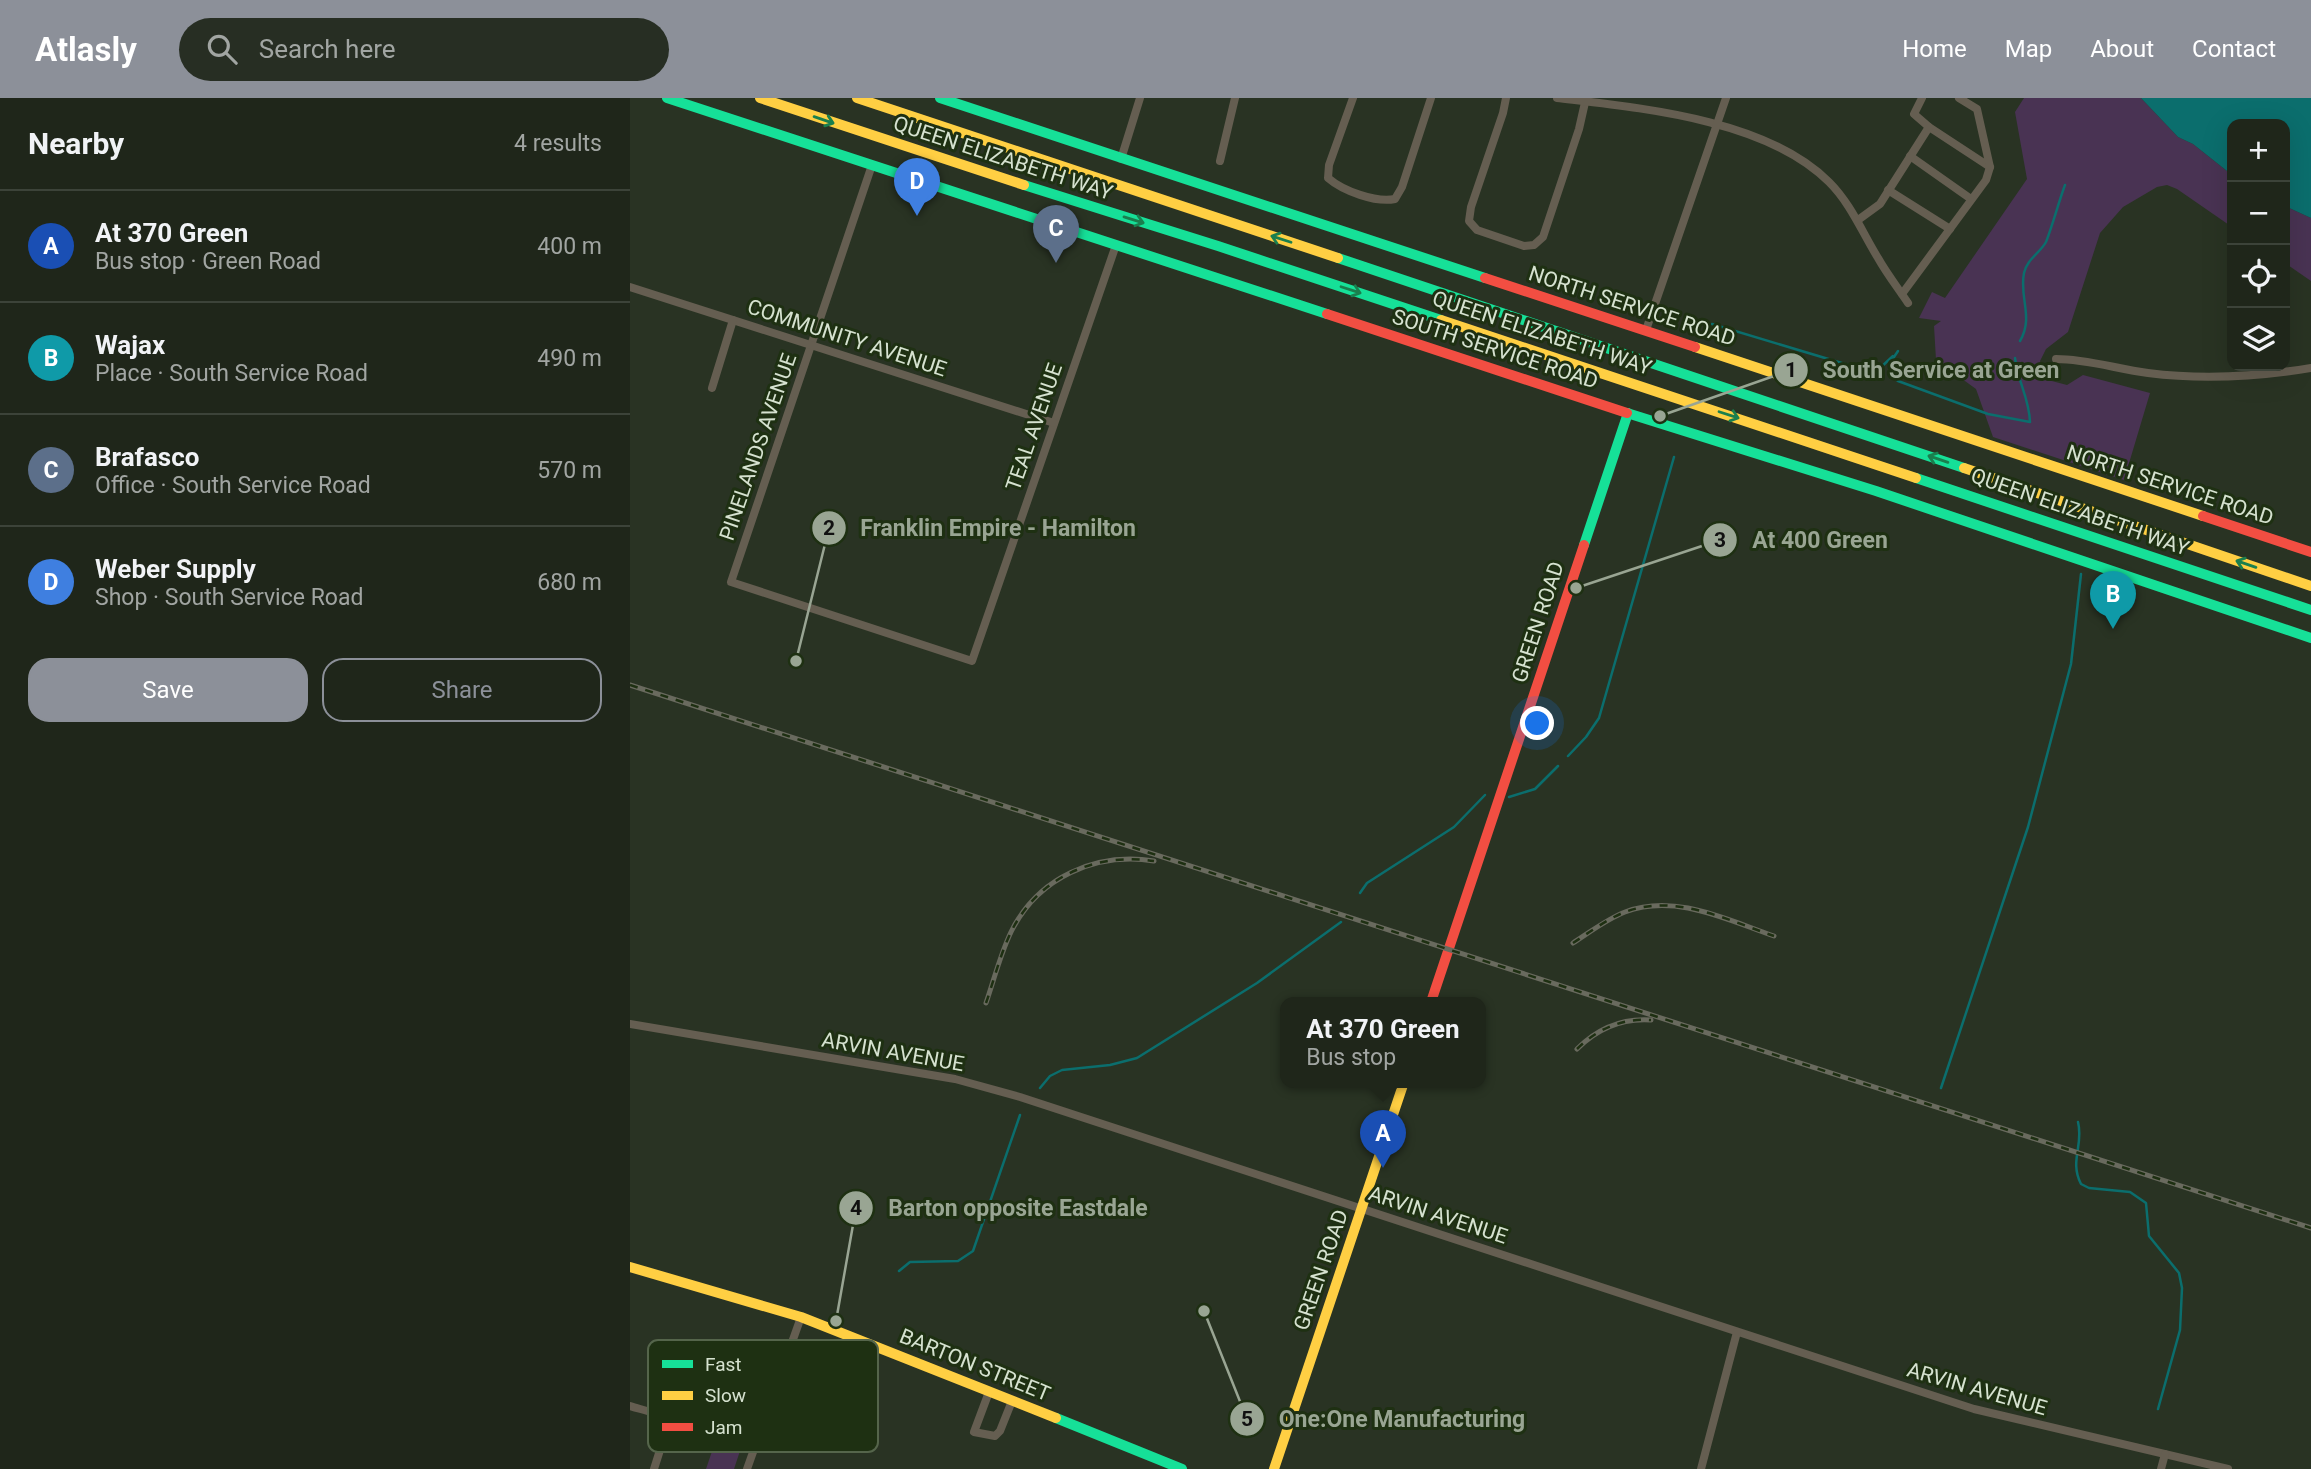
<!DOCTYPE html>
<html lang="en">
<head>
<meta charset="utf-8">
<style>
  :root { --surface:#1f261a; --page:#272e23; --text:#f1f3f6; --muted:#a1a5a2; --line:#3c4339; --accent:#8c9099 }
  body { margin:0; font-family:Roboto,sans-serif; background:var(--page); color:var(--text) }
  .controls { position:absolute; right:21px; top:21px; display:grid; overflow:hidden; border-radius:14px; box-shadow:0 7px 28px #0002 }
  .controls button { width:63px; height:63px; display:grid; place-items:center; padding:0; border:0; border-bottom:2px solid var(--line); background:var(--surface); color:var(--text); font:35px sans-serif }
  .you { position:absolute; left:908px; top:626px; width:24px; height:24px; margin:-18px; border:5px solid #fff; border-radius:50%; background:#1a73e8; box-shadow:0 0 0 10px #1a73e833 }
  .badge { display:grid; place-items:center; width:46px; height:46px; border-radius:50%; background:var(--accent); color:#fff; font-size:23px; font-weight:700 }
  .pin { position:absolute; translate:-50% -58px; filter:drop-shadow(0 2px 4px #0008) }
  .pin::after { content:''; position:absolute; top:37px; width:24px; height:21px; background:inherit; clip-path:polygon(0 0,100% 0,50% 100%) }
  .popup { position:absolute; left:650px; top:899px; width:206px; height:91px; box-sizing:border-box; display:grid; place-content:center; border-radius:14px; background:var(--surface); filter:drop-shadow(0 2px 5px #0005); font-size:23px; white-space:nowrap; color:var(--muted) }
  .popup b { font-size:26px; color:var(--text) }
  .popup::after { content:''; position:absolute; left:50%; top:100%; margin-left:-14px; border:14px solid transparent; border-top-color:var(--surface) }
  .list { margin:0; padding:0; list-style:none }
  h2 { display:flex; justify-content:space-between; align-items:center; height:91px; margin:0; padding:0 28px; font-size:30px }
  h2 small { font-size:23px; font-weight:400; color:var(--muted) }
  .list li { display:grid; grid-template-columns:46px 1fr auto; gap:21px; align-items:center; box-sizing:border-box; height:112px; padding:0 28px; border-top:2px solid var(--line) }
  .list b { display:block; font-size:26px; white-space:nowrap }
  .list p { margin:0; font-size:23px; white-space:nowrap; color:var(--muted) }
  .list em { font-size:23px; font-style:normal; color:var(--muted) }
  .actions { display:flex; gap:14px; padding:21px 28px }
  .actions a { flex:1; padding:16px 0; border:2px solid var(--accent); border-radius:21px; text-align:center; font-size:24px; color:var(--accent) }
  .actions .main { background:var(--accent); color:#fff }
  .icon { flex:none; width:38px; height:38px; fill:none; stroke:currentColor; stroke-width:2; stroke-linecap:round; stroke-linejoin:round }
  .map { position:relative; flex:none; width:1681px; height:1371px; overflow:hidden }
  header { display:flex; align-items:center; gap:42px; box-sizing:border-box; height:98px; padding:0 35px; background:var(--accent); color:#fff }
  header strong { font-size:33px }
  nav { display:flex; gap:38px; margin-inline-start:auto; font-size:24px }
  .search { width:490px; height:63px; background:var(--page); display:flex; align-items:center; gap:18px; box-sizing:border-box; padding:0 24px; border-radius:38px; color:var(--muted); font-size:26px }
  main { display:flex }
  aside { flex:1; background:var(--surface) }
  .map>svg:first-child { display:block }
  .green { fill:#493353 }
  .water { fill:#0b6e6d }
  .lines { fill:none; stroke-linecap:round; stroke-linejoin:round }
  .stream { stroke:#0b6e6d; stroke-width:2.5 }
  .street { stroke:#655e51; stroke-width:8 }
  .fast { stroke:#16e098; stroke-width:10 }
  .slow { stroke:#ffcf43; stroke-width:10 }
  .jam { stroke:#f24e42; stroke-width:10 }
  .rail-casing { stroke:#696a5e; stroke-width:5 }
  .rail { stroke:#1e3012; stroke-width:2.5; stroke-dasharray:8; stroke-linecap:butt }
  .oneway { stroke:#1a7f4e }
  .labels { text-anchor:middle; stroke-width:6; stroke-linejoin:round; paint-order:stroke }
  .street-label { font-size:21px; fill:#d6e2d0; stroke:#1e3012 }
  .key { fill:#1e3012; stroke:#55654b; stroke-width:2 }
  .key-label { font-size:19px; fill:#d6e2d0 }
  .leader { fill:none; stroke:#99a593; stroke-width:2.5 }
  .callout-dot { fill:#99a593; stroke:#1e3012; stroke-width:2.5 }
  .mark-label { font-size:21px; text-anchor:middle; font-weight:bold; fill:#111 }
  .callout-label { font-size:23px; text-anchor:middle; font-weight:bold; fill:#99a593; stroke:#1e3012; stroke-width:6; stroke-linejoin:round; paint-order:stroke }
</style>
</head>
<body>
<header>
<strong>Atlasly</strong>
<div class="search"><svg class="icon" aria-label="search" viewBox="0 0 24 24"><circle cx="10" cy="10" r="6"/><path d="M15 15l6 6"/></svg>Search here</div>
<nav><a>Home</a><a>Map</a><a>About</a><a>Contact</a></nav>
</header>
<main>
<aside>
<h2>Nearby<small>4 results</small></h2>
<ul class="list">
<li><span class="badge" style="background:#1a4fb4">A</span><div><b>At 370 Green</b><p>Bus stop · Green Road</p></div><em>400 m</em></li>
<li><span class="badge" style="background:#0f9aa8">B</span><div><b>Wajax</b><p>Place · South Service Road</p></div><em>490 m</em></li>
<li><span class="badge" style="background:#5c6f8a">C</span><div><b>Brafasco</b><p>Office · South Service Road</p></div><em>570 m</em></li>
<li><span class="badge" style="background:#3f7fe0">D</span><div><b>Weber Supply</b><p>Shop · South Service Road</p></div><em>680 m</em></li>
</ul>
<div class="actions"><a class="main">Save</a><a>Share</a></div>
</aside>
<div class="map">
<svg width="1681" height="1371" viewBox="0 0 1681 1371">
  <rect width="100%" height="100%" fill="#293323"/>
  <!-- green -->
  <g class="green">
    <polygon points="1394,0 1511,0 1548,39 1563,46 1602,77 1602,129 1547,91 1537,87 1527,89 1493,109 1470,135 1438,234 1416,251 1410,263 1418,282 1437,287 1453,277 1520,295 1494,382 1363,339 1346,291 1306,262 1304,228 1311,223 1289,220 1302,194 1315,200 1397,81 1385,14"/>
    <polygon points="1655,108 1681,120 1681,183 1655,165"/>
    <polygon points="97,1309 122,1317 104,1371 76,1371"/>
  </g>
  <!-- water -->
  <polygon class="water" points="1511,0 1681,0 1681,120 1655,108 1655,26 1602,26 1602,77 1563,46 1548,39"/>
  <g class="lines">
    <!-- stream -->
    <g class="stream">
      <polyline points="1082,226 1235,272 1249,271 1263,258"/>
      <path d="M1390,243C1404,219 1389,200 1394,175C1397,161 1410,155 1416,144C1423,126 1428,106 1435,87"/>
      <path d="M1268,253L1260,265L1262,278L1268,283L1358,316L1400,324C1399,299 1388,285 1385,260"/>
      <polyline points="938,658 956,639 969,620 1044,359"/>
      <polyline points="879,699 905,691 928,668"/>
      <polyline points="730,795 737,785 824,729 855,697"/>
      <polyline points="410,990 420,978 432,972 480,967 507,960 627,885 711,824"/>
      <polyline points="1311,990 1398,729 1441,566 1451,476"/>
      <path d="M1448,1024C1454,1047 1439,1063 1451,1086L1459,1090L1500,1094L1516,1105L1519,1138L1549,1175L1552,1190L1550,1232L1528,1311"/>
      <polyline points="269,1173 280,1164 328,1163 343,1153 390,1017"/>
    </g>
    <!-- street -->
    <g class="street">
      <path d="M723,0L699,67L698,80C713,93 746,105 765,101L772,89L801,0"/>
      <polyline points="876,0 873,15 841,109 839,123 847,132 894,148 904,147 913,139 949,31 956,0"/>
      <path d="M927,0C1011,10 1136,21 1199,84C1221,106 1232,134 1248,160C1257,176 1268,190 1278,205"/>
      <polyline points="1299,29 1360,69"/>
      <polyline points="1280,58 1341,101"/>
      <polyline points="491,61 510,0"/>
      <polyline points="590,63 605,0"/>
      <polyline points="242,67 101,484 342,563 486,147"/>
      <polyline points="1258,92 1320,131"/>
      <polyline points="1228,122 1250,106 1299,29 1284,16 1292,0"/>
      <polyline points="0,189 424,325"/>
      <polyline points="1272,196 1356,82 1360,69 1347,11 1329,0"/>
      <polyline points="1016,232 1096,0"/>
      <path d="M1426,261C1457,261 1487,271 1518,275C1573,282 1626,279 1681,270"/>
      <polyline points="82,290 103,222"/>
      <polyline points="0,926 325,981 390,999 1344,1311 1598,1371"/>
      <polyline points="359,1294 344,1334 365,1338 370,1333 382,1303"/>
      <path d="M0,1308C14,1313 35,1314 37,1330L24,1371"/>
      <polyline points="117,1371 171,1219"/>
      <polyline points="1071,1371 1107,1234"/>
      <polyline points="1531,1371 1535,1356"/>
    </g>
    <!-- fast -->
    <g class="fast">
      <polyline points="37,0 697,216"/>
      <polyline points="310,0 855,180"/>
      <polyline points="394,87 588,148 811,222"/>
      <polyline points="708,160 1334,370"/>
      <polyline points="997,315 1246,393 1681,540"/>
      <polyline points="1286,380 1681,512"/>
      <polyline points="954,447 998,315"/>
      <polyline points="426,1320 552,1371"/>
    </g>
    <!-- slow -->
    <g class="slow">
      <polyline points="130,0 394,87"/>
      <polyline points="227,0 708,160"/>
      <polyline points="811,222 1286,380"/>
      <polyline points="1065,249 1573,418"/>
      <polyline points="1334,370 1681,488"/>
      <polyline points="0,1169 171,1219 426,1320"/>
      <polyline points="644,1371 774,984"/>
    </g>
    <!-- jam -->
    <g class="jam">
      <polyline points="855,180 1065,249"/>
      <polyline points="697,216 997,315"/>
      <polyline points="1573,418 1681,454"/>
      <polyline points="801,904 954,447"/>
    </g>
    <!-- rail casing -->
    <g class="rail-casing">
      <g id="rail">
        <polyline points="0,587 1681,1130"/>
        <path d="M943,845C960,834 977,821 995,814C1045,795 1097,822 1144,838"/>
        <path d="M356,905C364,882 370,857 381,834C408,779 466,754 524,763"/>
        <path d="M947,951C967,931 992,920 1021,922"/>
      </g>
    </g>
    <!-- rail -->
    <use href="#rail" class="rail"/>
  </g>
  <!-- one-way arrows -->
  <defs><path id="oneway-shaft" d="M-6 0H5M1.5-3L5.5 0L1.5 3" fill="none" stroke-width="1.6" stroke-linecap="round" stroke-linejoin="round" transform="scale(1.75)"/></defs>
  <g class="oneway">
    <use href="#oneway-shaft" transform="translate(194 22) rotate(19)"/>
    <use href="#oneway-shaft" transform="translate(504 122) rotate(17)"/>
    <use href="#oneway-shaft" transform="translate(651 141) rotate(-162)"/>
    <use href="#oneway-shaft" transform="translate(721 192) rotate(18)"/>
    <use href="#oneway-shaft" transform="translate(1099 317) rotate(18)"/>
    <use href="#oneway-shaft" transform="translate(1308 361) rotate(-161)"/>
    <use href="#oneway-shaft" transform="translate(1616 466) rotate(-161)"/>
  </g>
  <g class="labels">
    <!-- street labels -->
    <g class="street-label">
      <text transform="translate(373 60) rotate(18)" y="7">QUEEN ELIZABETH WAY</text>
      <text transform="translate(1002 208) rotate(18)" y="7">NORTH SERVICE ROAD</text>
      <text transform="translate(912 235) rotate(18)" y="7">QUEEN ELIZABETH WAY</text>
      <text transform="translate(217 240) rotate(18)" y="7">COMMUNITY AVENUE</text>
      <text transform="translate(865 251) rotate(18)" y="7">SOUTH SERVICE ROAD</text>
      <text transform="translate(404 329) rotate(-71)" y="7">TEAL AVENUE</text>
      <text transform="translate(128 349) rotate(-71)" y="7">PINELANDS AVENUE</text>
      <text transform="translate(1540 387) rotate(18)" y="7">NORTH SERVICE ROAD</text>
      <text transform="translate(1450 414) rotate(19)" y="7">QUEEN ELIZABETH WAY</text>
      <text transform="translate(908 524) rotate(-72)" y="7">GREEN ROAD</text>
      <text transform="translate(263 954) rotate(10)" y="7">ARVIN AVENUE</text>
      <text transform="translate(808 1117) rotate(18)" y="7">ARVIN AVENUE</text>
      <text transform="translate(691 1172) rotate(-71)" y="7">GREEN ROAD</text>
      <text transform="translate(345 1267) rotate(22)" y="7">BARTON STREET</text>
      <text transform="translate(1347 1291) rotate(16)" y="7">ARVIN AVENUE</text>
    </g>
  </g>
  <!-- legend -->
  <rect x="18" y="1242" width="230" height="112" rx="10" class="key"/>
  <rect x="32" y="1262" width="31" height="8" fill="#16e098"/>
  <rect x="32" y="1293" width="31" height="9" fill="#ffcf43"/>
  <rect x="32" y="1325" width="31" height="8" fill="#f24e42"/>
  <g class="key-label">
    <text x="75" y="1273">Fast</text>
    <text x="75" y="1304">Slow</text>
    <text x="75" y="1336">Jam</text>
  </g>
  <!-- callouts -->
  <path class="leader" d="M1030 318L1161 272M166 563L199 430M946 490L1090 442M206 1223L226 1110M574 1213L617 1321"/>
  <g class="callout-dot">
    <circle cx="1030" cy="318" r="7"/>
    <circle cx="166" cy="563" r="7"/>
    <circle cx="946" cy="490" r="7"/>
    <circle cx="206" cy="1223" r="7"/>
    <circle cx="574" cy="1213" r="7"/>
    <circle cx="1161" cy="272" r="18"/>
    <circle cx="199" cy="430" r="18"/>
    <circle cx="1090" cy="442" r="18"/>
    <circle cx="226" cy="1110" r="18"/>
    <circle cx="617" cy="1321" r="18"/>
  </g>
  <g class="mark-label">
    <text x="1161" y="279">1</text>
    <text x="199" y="437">2</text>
    <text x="1090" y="449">3</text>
    <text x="226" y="1117">4</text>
    <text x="617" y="1328">5</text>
  </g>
  <g class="callout-label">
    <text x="1311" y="280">South Service at Green</text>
    <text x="368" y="438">Franklin Empire - Hamilton</text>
    <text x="1190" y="450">At 400 Green</text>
    <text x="388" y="1118">Barton opposite Eastdale</text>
    <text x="772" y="1329">One:One Manufacturing</text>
  </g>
</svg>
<div class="controls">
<button>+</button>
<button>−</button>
<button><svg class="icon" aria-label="locate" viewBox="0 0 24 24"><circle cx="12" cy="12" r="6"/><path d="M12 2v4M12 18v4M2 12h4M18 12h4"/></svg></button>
<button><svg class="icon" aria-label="layers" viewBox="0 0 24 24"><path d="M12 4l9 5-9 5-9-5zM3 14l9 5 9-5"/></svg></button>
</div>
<div class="you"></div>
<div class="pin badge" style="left:753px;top:1070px;background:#1a4fb4">A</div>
<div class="popup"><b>At 370 Green</b>Bus stop</div>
<div class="pin badge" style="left:1483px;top:531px;background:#0f9aa8">B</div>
<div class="pin badge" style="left:426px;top:165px;background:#5c6f8a">C</div>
<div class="pin badge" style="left:287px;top:118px;background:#3f7fe0">D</div>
</div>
</main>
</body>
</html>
